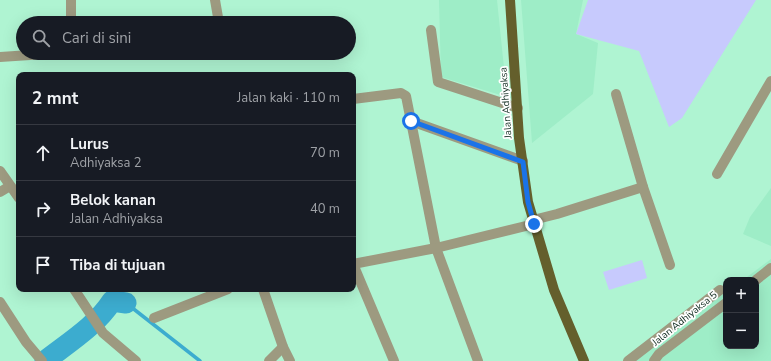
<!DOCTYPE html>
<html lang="id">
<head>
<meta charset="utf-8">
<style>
  :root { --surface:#171b24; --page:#242831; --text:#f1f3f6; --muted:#9ea1a6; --line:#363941 }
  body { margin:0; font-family:"Nunito Sans",sans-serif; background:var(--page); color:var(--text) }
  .controls { position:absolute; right:12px; bottom:12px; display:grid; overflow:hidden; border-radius:8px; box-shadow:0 4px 16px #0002 }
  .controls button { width:36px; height:36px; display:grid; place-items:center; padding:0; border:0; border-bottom:1px solid var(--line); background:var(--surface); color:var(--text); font:20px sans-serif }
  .stop { position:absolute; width:12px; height:12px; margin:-9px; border:3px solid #1a73e8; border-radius:50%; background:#fff }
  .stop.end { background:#1a73e8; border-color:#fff; box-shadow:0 1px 4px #0008 }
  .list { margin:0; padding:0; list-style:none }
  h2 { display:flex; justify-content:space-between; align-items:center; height:52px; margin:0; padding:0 16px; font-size:17px }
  h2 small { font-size:13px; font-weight:400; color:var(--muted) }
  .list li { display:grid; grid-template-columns:26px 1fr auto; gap:12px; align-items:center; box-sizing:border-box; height:56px; padding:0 16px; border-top:1px solid var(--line) }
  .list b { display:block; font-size:15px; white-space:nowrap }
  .list p { margin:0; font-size:13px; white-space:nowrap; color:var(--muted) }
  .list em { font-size:13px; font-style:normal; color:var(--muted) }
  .icon { flex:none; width:22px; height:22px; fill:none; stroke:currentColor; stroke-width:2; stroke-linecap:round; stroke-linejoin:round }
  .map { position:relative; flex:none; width:771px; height:361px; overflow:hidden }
  .search { position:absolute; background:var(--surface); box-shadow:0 4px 16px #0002; left:16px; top:16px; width:340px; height:44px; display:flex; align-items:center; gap:10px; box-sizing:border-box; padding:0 14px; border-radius:22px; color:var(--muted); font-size:15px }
  .panel { position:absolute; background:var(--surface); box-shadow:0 4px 16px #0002; left:16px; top:72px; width:340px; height:220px; border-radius:8px }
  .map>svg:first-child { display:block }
  .built { fill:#9eedc7 }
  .green { fill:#c7cafd }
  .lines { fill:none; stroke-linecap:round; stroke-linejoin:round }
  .stream { stroke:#3caccf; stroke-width:3.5 }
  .river { stroke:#3caccf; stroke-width:21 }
  .minor { stroke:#9d9a80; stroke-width:10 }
  .major { stroke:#645f2c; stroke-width:10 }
  .route { stroke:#1a73e8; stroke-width:5 }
  .labels { text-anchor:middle; stroke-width:3.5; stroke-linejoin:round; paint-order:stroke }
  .street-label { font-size:10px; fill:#0f2b1f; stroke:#fff }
</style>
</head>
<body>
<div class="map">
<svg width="771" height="361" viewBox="0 0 771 361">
  <rect width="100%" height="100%" fill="#aff4d2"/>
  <!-- built -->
  <g class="built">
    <polygon points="439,0 497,0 507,97 441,77"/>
    <polygon points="521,0 583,0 576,34 598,43 593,94 532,143"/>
    <polygon points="771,188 771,246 743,234 750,217"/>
    <polygon points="771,259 771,361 632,361 726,292 726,346 756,346 756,280 743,280"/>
  </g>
  <!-- green -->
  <g class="green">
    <polygon points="588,0 756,0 682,118 669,127 639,51 576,34"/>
    <polygon points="642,260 647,278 609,290 603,272"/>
  </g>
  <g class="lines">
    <!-- stream -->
    <polyline class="stream" points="126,303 200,361"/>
    <!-- river -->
    <path class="river" d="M45,361C68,343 96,326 112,301L126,303"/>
    <!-- minor -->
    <g class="minor">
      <polyline points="215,0 219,23"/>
      <polyline points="71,23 71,0"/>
      <polyline points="431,30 438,82 518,108"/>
      <polyline points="0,57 60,53"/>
      <polyline points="353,99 401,93 406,96 436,248 478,361"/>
      <polyline points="411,121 523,161"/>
      <polyline points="0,171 19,198"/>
      <polyline points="717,174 771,81"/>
      <polyline points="643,187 670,265"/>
      <polyline points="0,192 10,186"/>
      <polyline points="533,220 557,214 643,187 616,94"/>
      <polyline points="353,264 436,248 534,224"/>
      <polyline points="353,264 394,361"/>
      <polyline points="756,280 771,268"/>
      <polyline points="74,289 103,333 136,361"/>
      <polyline points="263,289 283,347 290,361"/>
      <polyline points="0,302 26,342 42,361"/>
      <polyline points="154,318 228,289"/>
      <polyline points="269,361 283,347"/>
      <polyline points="628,361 720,290"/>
      <polyline points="654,361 659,354 726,303"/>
    </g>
    <!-- major -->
    <polyline class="major" points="510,0 519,138 528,202 554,290 584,361"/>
  </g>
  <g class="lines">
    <!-- route -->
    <polyline class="route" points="411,121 523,162 528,202 534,224"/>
  </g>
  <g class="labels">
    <!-- street labels -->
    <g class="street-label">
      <text transform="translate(505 103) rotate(-94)" y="4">Jalan Adhiyaksa</text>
      <text transform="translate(684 318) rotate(-39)" y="4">Jalan Adhiyaksa 5</text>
    </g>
  </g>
</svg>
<div class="controls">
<button>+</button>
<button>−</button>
</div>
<div class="stop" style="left:411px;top:121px"></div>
<div class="stop end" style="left:534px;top:224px"></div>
<div class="search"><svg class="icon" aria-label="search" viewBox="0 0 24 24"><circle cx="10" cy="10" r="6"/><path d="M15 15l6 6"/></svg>Cari di sini</div>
<section class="panel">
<h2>2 mnt<small>Jalan kaki · 110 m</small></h2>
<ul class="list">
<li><svg class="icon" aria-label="ahead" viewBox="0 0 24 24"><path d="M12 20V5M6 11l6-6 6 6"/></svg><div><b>Lurus</b><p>Adhiyaksa 2</p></div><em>70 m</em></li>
<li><svg class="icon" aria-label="right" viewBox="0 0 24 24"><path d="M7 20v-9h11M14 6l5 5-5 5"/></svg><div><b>Belok kanan</b><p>Jalan Adhiyaksa</p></div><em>40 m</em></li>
<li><svg class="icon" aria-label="arrive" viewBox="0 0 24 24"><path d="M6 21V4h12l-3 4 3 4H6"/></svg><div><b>Tiba di tujuan</b></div></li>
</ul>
</section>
</div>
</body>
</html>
